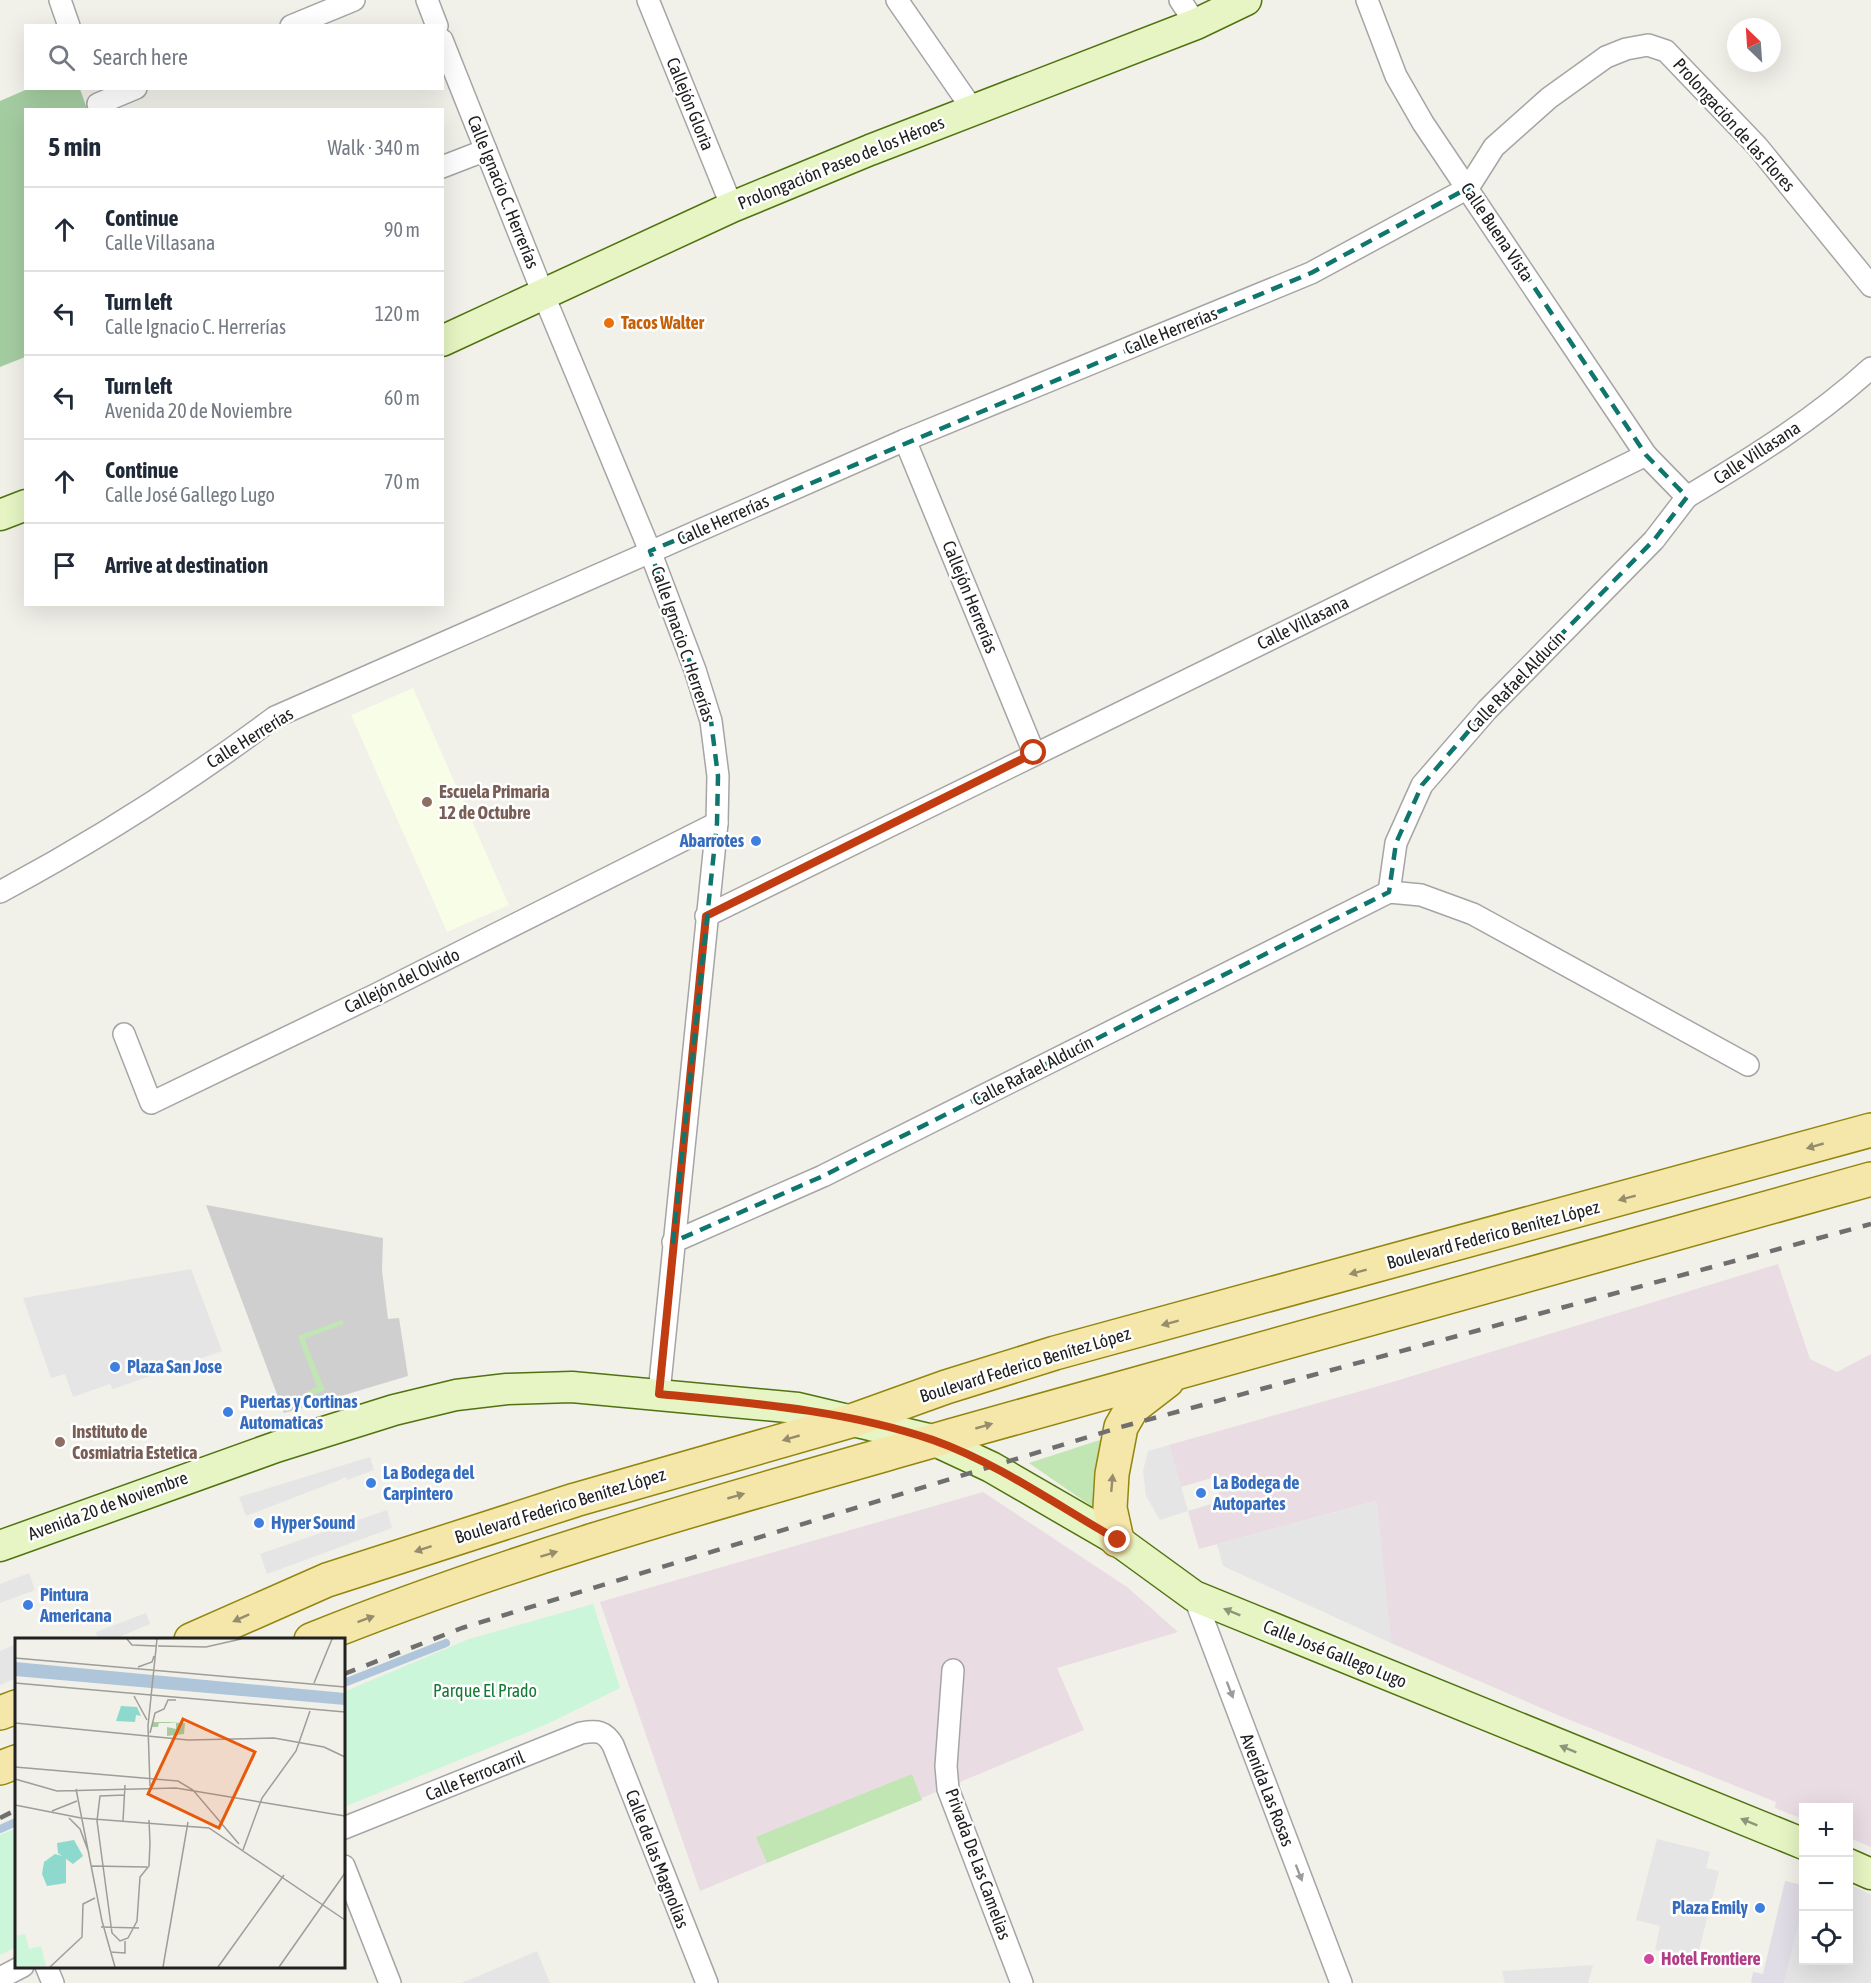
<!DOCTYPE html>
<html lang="en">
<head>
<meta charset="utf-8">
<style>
  :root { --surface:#fff; --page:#f2f2f3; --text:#1f2937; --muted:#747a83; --line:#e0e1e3 }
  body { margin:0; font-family:"Asap Condensed",sans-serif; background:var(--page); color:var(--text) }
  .controls { position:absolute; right:18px; bottom:18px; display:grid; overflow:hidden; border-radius:0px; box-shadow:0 6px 24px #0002 }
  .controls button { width:54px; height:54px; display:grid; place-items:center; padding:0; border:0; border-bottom:2px solid var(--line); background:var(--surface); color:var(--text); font:30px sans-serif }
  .compass { position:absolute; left:1727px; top:18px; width:54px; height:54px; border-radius:50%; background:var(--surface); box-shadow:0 6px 24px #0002; rotate:335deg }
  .stop { position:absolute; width:18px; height:18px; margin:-14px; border:4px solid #c23c11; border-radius:50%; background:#fff }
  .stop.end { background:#c23c11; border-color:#fff; box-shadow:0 2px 6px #0008 }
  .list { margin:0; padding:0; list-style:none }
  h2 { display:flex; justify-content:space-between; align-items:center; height:78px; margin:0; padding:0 24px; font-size:26px }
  h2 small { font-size:20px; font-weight:400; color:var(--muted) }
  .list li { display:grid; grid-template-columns:39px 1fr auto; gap:18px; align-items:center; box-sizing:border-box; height:84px; padding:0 24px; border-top:2px solid var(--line) }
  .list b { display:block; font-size:22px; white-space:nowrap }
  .list p { margin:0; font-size:20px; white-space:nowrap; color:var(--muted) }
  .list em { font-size:20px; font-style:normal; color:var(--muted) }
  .icon { flex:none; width:33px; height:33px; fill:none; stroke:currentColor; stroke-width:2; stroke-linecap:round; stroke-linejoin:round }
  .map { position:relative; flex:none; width:1871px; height:1983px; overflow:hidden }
  .search { position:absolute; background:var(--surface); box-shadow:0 6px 24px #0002; left:24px; top:24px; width:420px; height:66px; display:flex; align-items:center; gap:15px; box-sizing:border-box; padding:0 21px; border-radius:0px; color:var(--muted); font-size:22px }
  .panel { position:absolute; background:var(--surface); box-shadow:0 6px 24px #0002; left:24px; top:108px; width:420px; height:498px; border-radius:0px }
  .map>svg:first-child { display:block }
  .industrial { fill:#e9dce3 }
  .education { fill:#f7fde6 }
  .religious { fill:#cfcfcf }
  .grass { fill:#c1e6b4 }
  .forest { fill:#a4cca1 }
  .park { fill:#cbf6d9 }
  .parking { fill:#e5e5e5 }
  .plaza { fill:#e0dde7 }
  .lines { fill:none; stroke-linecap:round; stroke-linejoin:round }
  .stream { stroke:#aec5da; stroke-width:8 }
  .street-casing { stroke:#a5a5a5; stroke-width:24 }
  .secondary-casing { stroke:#50720f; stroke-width:33 }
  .primary-casing { stroke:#92860d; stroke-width:36 }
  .street { stroke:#fff; stroke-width:21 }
  .secondary { stroke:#e6f5c3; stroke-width:30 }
  .primary { stroke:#f5e6aa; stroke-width:33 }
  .rail { stroke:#6f6f6f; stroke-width:4.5; stroke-dasharray:12 12; stroke-linecap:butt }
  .oneway { fill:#968d6c }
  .oneway2 { fill:#8d967a }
  .oneway3 { fill:#9b9b9b }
  .route { stroke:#c23c11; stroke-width:8 }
  .marked { fill:none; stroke:#0f766e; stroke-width:4.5; stroke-dasharray:12 8; stroke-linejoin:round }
  .food-dot { fill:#e8710a; stroke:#fff; stroke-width:2 }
  .education-dot { fill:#8d6e63; stroke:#fff; stroke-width:2 }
  .shop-dot { fill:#3f7fe0; stroke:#fff; stroke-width:2 }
  .hotel-dot { fill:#d1479c; stroke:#fff; stroke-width:2 }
  .labels { text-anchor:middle; stroke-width:5; stroke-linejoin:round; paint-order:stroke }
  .street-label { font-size:18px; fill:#212121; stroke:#fff }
  .food-label { font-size:18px; font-weight:bold; fill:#c56008; stroke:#fff; text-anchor:start }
  .education-label { font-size:18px; font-weight:bold; fill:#785e54; stroke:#fff; text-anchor:start }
  .shop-label { font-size:18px; font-weight:bold; fill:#366cbe; stroke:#fff; text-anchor:start }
  .park-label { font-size:18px; fill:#167936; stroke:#fff }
  .hotel-label { font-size:18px; font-weight:bold; fill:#b23c85; stroke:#fff; text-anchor:start }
  .inset-road { fill:none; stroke:#9e9d99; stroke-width:1.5 }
  .view { fill:#e8590c; fill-opacity:0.15; stroke:#e8590c; stroke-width:3 }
  .inset-edge { fill:none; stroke:#212121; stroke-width:3 }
</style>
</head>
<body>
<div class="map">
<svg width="1871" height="1983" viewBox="0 0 1871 1983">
  <rect width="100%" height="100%" fill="#f1f0e9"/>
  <!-- industrial -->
  <g class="industrial">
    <polygon points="1778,1264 1810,1359 1837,1372 1871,1354 1871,1847 1849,1838 1848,1808 1804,1808 1803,1819 1775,1808 1776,1802 1560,1716 1391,1643 1376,1501 1199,1549 1188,1511 1221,1501 1215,1477 1181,1487 1169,1445 1386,1384"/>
    <polygon points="983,1492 1127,1587 1178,1632 1057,1668 1084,1730 700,1891 600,1602"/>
  </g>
  <!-- education -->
  <polygon class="education" points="413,688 509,905 447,932 351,715"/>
  <!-- religious -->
  <polygon class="religious" points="206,1205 383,1238 382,1271 388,1319 399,1318 408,1376 284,1413"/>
  <!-- grass -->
  <g class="grass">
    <polygon points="342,1320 344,1324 306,1338 305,1341 325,1390 307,1397 306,1392 317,1387 298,1336"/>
    <polygon points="1112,1436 1097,1510 1029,1463"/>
    <polygon points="912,1774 922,1800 767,1863 756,1837"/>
  </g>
  <!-- forest -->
  <polygon class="forest" points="30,88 80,89 87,109 26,110 25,357 0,367 0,101"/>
  <!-- park -->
  <g class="park">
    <polygon points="593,1604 620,1688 545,1725 344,1807 344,1692 469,1639"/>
    <polygon points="16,1829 16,1947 0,1955 0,1835"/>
  </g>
  <!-- parking -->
  <g class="parking">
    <polygon points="191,1269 222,1351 113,1389 110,1384 73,1397 65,1374 51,1378 23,1298"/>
    <polygon points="1169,1445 1188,1511 1160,1520 1146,1496 1143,1471 1148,1451"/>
    <polygon points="370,1457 374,1470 347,1480 346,1477 342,1479 246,1516 239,1497"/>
    <polygon points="1377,1501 1391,1643 1223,1566 1217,1544"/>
    <polygon points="387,1510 392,1528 267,1574 260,1554"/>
    <polygon points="29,1573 35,1590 0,1603 0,1584"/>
    <polygon points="146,1613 150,1624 114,1639 98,1639 96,1632"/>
    <polygon points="16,1644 16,1678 0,1685 0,1651"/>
    <polygon points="1657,1839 1710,1852 1706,1868 1719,1871 1697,1958 1655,1950 1660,1926 1636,1920"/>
    <polygon points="1849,1884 1871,1895 1871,1983 1784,1983 1803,1904 1804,1960 1848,1960"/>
    <polygon points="537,1951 550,1983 461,1983 474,1978"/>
    <polygon points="1593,1965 1588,1983 1505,1983 1502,1971"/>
  </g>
  <!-- plaza -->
  <polygon class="plaza" points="1785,1881 1803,1885 1804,1902 1784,1983 1751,1983 1753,1972 1763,1974"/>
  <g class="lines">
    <!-- stream -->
    <g class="stream">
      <polyline points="344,1683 446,1643"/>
      <polyline points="0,1829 16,1822"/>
    </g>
    <!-- street casing -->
    <g class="street-casing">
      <g id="street">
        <polyline points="60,0 69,26"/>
        <polyline points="427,0 437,26"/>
        <polyline points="648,0 732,207"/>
        <polyline points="897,0 973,110"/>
        <polyline points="1180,0 1196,24"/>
        <polyline points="1367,0 1396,76 1423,123 1646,455"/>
        <polyline points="291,26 354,0"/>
        <polyline points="442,40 544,296 650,551 695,670 711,721 718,776 717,823 659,1393"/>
        <polyline points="98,104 136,88"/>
        <polyline points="442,167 486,150"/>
        <polyline points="905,440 1034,753"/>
        <path d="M0,892C95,841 188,782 275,717L905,440L1311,273L1468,188L1494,147L1549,98L1606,57L1626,49L1648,45L1666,51L1757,146L1871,286"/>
        <polyline points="1389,892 1396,843 1422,785 1487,710 1654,540 1687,497"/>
        <path d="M706,916L1646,455L1687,497C1752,458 1815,419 1871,368"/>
        <polyline points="124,1034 151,1103 375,995 717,823"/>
        <polyline points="673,1242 823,1176 1389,892 1421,895 1473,914 1748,1065"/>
        <polyline points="1194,1596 1341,1983"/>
        <polyline points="953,1670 946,1766 948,1789 1022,1983"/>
        <path d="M344,1828L581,1733C597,1730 605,1731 613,1745L707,1983"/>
        <polyline points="344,1866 390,1983"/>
        <polyline points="46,1966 53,1983"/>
        <polyline points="0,1978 23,1966"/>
      </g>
    </g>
    <!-- secondary casing -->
    <g class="secondary-casing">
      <g id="secondary">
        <polyline points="442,341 732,207 870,150 1196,24 1246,0"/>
        <polyline points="0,515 26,505"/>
        <polyline points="0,1546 276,1447 394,1410 456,1395 507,1389 572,1387 798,1408 933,1440 991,1467 1117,1540 1194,1596 1804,1844"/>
        <polyline points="1848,1864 1871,1874"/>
      </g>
    </g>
    <!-- primary casing -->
    <g class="primary-casing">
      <g id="primary">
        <polyline points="1117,1540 1110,1508 1112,1474 1121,1427 1132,1408 1167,1381"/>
        <polyline points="191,1640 327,1580 575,1500 854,1420 946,1387 1055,1353 1871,1130"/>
        <path d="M311,1640C521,1555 740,1496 957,1434C1261,1347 1566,1263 1871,1179"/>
        <polyline points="0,1713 16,1707"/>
        <polyline points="0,1768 16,1762"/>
      </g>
    </g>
    <!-- street -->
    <use href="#street" class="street"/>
    <!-- secondary -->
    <use href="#secondary" class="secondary"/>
    <!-- primary -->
    <use href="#primary" class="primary"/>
    <!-- rail -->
    <g class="rail">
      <polyline points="344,1674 462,1628 1121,1427 1871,1224"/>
      <polyline points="0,1818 16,1810"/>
    </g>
  </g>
  <!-- one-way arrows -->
  <defs><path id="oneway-solid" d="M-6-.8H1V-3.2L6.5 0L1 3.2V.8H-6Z" transform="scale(1.5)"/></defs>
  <g class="oneway">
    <use href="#oneway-solid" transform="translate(1815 1146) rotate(164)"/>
    <use href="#oneway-solid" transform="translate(1627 1198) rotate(165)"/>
    <use href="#oneway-solid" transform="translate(1358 1272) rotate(165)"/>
    <use href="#oneway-solid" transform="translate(1170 1323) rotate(165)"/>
    <use href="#oneway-solid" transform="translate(984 1426) rotate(-16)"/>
    <use href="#oneway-solid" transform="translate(791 1438) rotate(164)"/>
    <use href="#oneway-solid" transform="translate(1112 1483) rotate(-85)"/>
    <use href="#oneway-solid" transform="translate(736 1496) rotate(-16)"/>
    <use href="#oneway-solid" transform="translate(423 1549) rotate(162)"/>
    <use href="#oneway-solid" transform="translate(549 1554) rotate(-17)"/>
    <use href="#oneway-solid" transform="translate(241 1618) rotate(156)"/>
    <use href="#oneway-solid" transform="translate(366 1619) rotate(-20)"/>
  </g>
  <g class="oneway2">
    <use href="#oneway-solid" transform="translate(1232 1612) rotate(-158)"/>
    <use href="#oneway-solid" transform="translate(1568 1749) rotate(-158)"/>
    <use href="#oneway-solid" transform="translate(1749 1822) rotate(-158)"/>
  </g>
  <g class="oneway3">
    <use href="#oneway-solid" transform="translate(1230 1690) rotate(69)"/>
    <use href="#oneway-solid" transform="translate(1299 1873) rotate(69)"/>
  </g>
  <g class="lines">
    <!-- route -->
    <path class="route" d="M1034,753L706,916L659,1394C751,1403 845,1410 933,1440C998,1463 1058,1506 1118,1540"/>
  </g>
  <!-- marked area -->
  <path class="marked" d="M1468,188L1646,455L1687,497L1654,540L1487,710L1422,785L1396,843L1389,892L823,1176L673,1242L717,823L718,776L711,721L650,551L1311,273Z"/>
  <!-- markers -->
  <circle class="food-dot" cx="609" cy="323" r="6"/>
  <g class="education-dot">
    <circle cx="427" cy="802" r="6"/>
    <circle cx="60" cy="1442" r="6"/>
  </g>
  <g class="shop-dot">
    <circle cx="756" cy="841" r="6"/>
    <circle cx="115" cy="1367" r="6"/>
    <circle cx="228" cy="1412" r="6"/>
    <circle cx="371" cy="1483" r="6"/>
    <circle cx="1201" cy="1493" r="6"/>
    <circle cx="259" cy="1523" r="6"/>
    <circle cx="28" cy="1605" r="6"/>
    <circle cx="1760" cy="1908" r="6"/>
  </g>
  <circle class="hotel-dot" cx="1649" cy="1959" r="6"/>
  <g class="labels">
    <!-- street labels -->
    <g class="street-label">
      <text transform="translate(690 104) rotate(68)" y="6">Callejón Gloria</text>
      <text transform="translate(1734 125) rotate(48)" y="6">Prolongación de las Flores</text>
      <text transform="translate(841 163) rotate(-22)" y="6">Prolongación Paseo de los Héroes</text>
      <text transform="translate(503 192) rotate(68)" y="6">Calle Ignacio C. Herrerías</text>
      <text transform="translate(1497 232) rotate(56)" y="6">Calle Buena Vista</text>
      <text transform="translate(1171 331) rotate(-22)" y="6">Calle Herrerías</text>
      <text transform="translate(1757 453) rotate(-33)" y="6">Calle Villasana</text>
      <text transform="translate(723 520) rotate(-24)" y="6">Calle Herrerías</text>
      <text transform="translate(970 597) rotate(68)" y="6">Callejón Herrerías</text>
      <text transform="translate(1303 623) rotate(-26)" y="6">Calle Villasana</text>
      <text transform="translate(683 644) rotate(71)" y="6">Calle Ignacio C. Herrerías</text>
      <text transform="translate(1516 682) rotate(-46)" y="6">Calle Rafael Alducín</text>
      <text transform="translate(250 738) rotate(-32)" y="6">Calle Herrerías</text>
      <text transform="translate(402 981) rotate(-26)" y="6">Callejón del Olvido</text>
      <text transform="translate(1033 1071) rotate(-27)" y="6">Calle Rafael Alducín</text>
      <text transform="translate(1493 1235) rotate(-15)" y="6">Boulevard Federico Benítez López</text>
      <text transform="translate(1025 1365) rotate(-17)" y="6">Boulevard Federico Benítez López</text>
      <text transform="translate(108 1506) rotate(-20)" y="6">Avenida 20 de Noviembre</text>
      <text transform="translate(560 1506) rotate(-17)" y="6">Boulevard Federico Benítez López</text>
      <text transform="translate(1335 1654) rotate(22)" y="6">Calle José Gallego Lugo</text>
      <text transform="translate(475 1776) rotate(-22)" y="6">Calle Ferrocarril</text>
      <text transform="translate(1267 1790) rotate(69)" y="6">Avenida Las Rosas</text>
      <text transform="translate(657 1859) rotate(69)" y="6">Calle de las Magnolias</text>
      <text transform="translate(978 1864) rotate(70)" y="6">Privada De Las Camelias</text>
    </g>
    <!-- food labels -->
    <g class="food-label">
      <text x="621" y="329">Tacos Walter</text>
    </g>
    <!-- education labels -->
    <g class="education-label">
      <text x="439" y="798">Escuela Primaria<tspan x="439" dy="21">12 de Octubre</tspan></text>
      <text x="72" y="1438">Instituto de<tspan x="72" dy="21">Cosmiatria Estetica</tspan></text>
    </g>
    <!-- shop labels -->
    <g class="shop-label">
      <text x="744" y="847" text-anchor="end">Abarrotes</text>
      <text x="127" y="1373">Plaza San Jose</text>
      <text x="240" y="1408">Puertas y Cortinas<tspan x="240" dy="21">Automaticas</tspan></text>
      <text x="383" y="1479">La Bodega del<tspan x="383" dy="21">Carpintero</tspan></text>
      <text x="1213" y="1489">La Bodega de<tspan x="1213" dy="21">Autopartes</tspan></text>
      <text x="271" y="1529">Hyper Sound</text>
      <text x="40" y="1601">Pintura<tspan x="40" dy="21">Americana</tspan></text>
      <text x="1748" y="1914" text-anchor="end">Plaza Emily</text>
    </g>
    <!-- park labels -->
    <g class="park-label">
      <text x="485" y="1697">Parque El Prado</text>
    </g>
    <!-- hotel labels -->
    <g class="hotel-label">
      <text x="1661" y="1965">Hotel Frontiere</text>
    </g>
  </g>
  <!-- overview -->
  <g transform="translate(15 1638)">
    <rect width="330" height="330" fill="#f1f0e9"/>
    <path d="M138,84L170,85L169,96L152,98V89L161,91V85L144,84L143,89H137Z" fill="#a4cca1"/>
    <path d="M10,296L14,311L26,308L31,328L0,329V298Z" fill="#cbf6d9"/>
    <path d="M106,68L122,69L126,78L121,77L120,84L101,83ZM59,202L68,218L58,226L43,215L42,205ZM40,216L51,219V245L32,248L27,236L29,224Z" fill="#8ed9ce"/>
    <path d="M0,24L330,55V67L0,38Z" fill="#aec5da"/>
    <path class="inset-road" d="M112,1L117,7L141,8M143,8L191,9L226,1M0,20L330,49M123,29L137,24L139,18M0,45L330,74M299,45L317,1M119,58L132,82M0,85L173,102L259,100L309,109L330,119M135,95L140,75L149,71L153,62H161M0,129L163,143L178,152L224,206M0,141L42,153L161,150L330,178M135,148L133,88L142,1M61,151L87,283L100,329M110,157L85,158L82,183L97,295L105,303L113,300L122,283L125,239L134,228L135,205M0,167L66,180L194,190L330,282M37,173L62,163M54,180L65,191L74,215M134,182L135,205M108,183L110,147M228,212L247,160L281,113L295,73M77,228L132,229M86,289L124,290M95,314L110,315V303M35,329L67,299L68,266L80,260M148,329L173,184M203,329L269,237M264,329L330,235"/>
    <path class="view" d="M168,81L240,114L204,190L133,156Z"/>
    <rect width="330" height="330" class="inset-edge"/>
  </g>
</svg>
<div class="controls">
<button>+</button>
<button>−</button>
<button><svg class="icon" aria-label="locate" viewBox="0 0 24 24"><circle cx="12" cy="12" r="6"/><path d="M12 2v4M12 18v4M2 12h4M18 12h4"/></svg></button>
</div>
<svg class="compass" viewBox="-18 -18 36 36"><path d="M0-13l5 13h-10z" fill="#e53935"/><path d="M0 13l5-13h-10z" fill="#747a83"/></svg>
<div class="stop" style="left:1034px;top:753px"></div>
<div class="stop end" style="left:1118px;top:1540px"></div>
<div class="search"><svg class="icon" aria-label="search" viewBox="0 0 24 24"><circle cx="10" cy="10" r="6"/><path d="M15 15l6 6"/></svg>Search here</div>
<section class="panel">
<h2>5 min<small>Walk · 340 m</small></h2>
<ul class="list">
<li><svg class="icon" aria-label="ahead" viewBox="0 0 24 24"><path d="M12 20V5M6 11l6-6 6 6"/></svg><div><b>Continue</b><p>Calle Villasana</p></div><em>90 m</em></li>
<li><svg class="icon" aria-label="left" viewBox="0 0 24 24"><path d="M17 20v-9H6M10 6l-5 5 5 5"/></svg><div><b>Turn left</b><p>Calle Ignacio C. Herrerías</p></div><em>120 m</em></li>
<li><svg class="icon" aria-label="left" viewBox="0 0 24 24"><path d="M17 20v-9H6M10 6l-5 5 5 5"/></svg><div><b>Turn left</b><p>Avenida 20 de Noviembre</p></div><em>60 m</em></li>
<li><svg class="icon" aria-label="ahead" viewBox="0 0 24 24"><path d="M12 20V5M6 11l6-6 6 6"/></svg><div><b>Continue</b><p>Calle José Gallego Lugo</p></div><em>70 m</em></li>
<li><svg class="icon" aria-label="arrive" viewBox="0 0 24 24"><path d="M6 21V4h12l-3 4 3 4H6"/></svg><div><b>Arrive at destination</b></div></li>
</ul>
</section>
</div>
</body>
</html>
